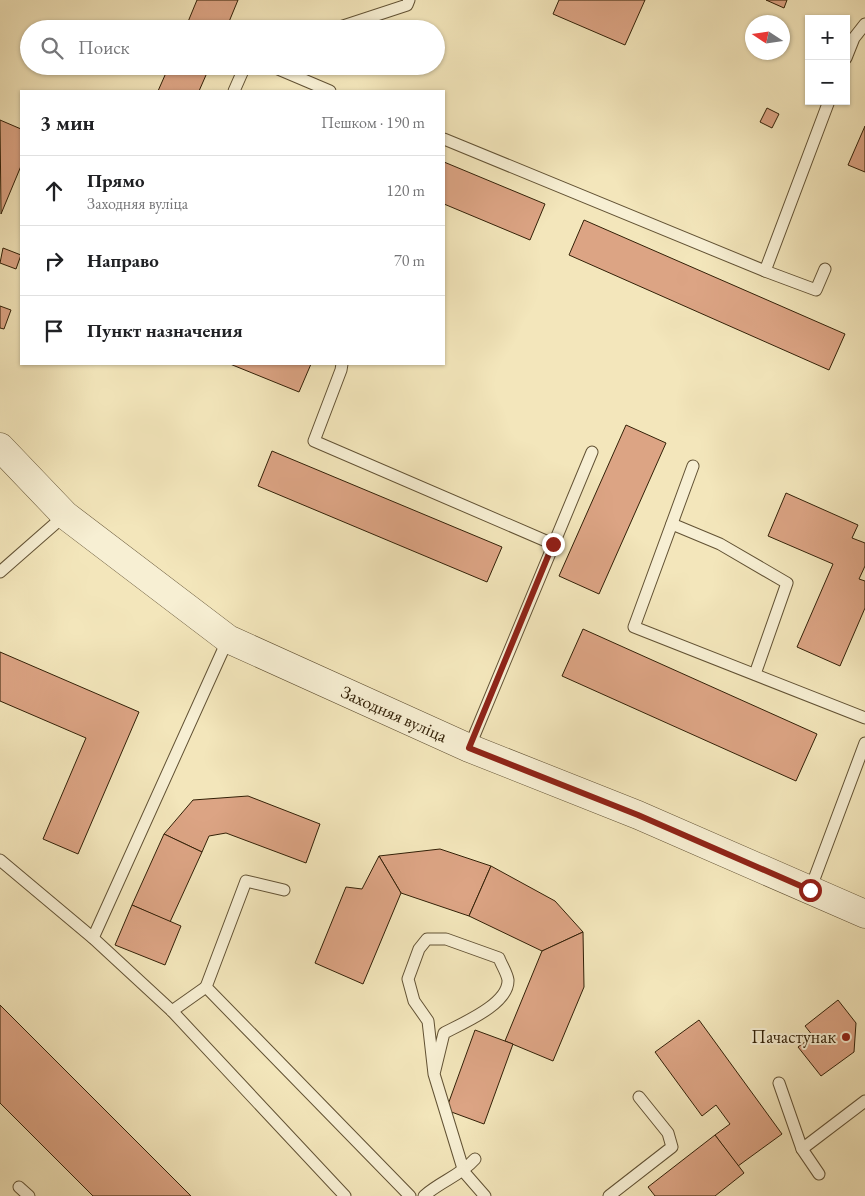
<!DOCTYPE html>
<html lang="ru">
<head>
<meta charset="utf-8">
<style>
  :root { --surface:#fff; --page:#f6f6f6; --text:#202124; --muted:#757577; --line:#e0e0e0 }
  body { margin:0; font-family:"EB Garamond",serif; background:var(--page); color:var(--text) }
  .controls { position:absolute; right:15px; top:15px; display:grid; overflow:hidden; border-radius:0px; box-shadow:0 1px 4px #0004 }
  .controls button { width:45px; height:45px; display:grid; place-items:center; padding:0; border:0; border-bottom:1px solid var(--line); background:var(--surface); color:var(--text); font:25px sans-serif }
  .compass { position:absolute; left:745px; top:15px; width:45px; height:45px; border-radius:50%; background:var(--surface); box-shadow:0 1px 4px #0004; rotate:282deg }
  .stop { position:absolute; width:15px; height:15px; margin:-11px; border:4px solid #8f2418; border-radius:50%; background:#fff }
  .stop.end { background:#8f2418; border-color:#fff; box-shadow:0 1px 5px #0008 }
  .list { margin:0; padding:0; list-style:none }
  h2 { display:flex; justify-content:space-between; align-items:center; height:65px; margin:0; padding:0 20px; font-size:21px }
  h2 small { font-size:16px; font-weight:400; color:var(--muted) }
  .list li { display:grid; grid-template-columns:32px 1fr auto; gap:15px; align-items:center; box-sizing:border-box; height:70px; padding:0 20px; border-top:1px solid var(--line) }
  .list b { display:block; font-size:19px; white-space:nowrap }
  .list p { margin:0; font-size:16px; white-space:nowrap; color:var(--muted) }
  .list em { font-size:16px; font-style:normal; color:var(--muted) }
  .icon { flex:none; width:28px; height:28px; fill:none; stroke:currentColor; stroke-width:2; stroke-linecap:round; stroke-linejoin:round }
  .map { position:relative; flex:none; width:865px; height:1196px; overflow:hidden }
  .search { position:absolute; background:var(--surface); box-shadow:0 1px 4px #0004; left:20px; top:20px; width:425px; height:55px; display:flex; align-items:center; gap:12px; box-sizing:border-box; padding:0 18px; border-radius:28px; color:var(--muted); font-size:19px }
  .panel { position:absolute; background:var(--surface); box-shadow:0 1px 4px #0004; left:20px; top:90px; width:425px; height:275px; border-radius:0px }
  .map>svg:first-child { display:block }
  .building { fill:#dca484; stroke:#322007 }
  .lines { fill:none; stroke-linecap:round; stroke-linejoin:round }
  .service-casing { stroke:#625234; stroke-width:13 }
  .tertiary-casing { stroke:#625234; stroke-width:29 }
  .service { stroke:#f7efd3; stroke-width:11 }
  .tertiary { stroke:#f7efd3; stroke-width:28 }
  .route { stroke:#8f2418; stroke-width:6 }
  .poi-dot { fill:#8f2418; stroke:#f7efd3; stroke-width:2 }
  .labels { text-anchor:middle; stroke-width:4; stroke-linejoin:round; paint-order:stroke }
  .street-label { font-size:18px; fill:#322007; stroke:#f7efd3 }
  .poi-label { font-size:18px; fill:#322007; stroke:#f7efd3; text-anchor:end }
</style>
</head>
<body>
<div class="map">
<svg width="865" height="1196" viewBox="0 0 865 1196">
  <rect width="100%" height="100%" fill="#f3e6bb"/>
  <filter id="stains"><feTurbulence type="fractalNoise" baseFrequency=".004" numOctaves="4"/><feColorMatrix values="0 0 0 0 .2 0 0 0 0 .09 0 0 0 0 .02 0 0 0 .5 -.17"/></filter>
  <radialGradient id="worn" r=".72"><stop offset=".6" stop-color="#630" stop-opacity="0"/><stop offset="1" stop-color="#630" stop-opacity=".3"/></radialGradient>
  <!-- building -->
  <g class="building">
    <polygon points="197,0 238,0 226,29 185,29"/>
    <polygon points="559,0 645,0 625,45 553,14"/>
    <polygon points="766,0 787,0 784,8"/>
    <polygon points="169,66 210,66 199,91 158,91"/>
    <polygon points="767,108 779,114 772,128 760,122"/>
    <polygon points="0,120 21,129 21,166 1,214"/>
    <polygon points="865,126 865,172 848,165"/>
    <polygon points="444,162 545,204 530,240 444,204"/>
    <polygon points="584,220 845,334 829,370 569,255"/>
    <polygon points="3,248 21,255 16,269 0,263"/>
    <polygon points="0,306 11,310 4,329 0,328"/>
    <polygon points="230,364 311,364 299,392"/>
    <polygon points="626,425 666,443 599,594 559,576"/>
    <polygon points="272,451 502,547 487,582 258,486"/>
    <polygon points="786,493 858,525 852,538 865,543 865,566 859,579 865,581 865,608 840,666 797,647 833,564 768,536"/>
    <polygon points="583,629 817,734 796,781 562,676"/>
    <polygon points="0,652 139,712 78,854 43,839 86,738 0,701"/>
    <polygon points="248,796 320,824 306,863 226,833 209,836 202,852 164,834 193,800"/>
    <polygon points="164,834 202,852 170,922 132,905"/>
    <polygon points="440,849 491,866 469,916 401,893 379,856"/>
    <polygon points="379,856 401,893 363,984 315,963 346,887 362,889"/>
    <polygon points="491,866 555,901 583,932 542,951 469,916"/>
    <polygon points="132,905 181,926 165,965 115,945"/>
    <polygon points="583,932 584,987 553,1061 505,1041 542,951"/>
    <polygon points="838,1000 856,1023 854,1052 821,1076 798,1047 813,1036 805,1026"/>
    <polygon points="0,1005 191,1196 93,1196 0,1103"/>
    <polygon points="699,1020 782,1134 738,1166 715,1135 730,1124 716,1105 702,1116 655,1052"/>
    <polygon points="475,1030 513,1044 484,1124 446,1110"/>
    <polygon points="715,1135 744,1173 715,1196 655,1196 648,1187"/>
  </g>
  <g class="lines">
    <!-- service casing -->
    <g class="service-casing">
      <g id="service">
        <polyline points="334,29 407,5 409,0"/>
        <polyline points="846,58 854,38 865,24"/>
        <polyline points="271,66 330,91"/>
        <polyline points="234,91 245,66"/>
        <polyline points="444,139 765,271 829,101"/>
        <polyline points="765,271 816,290 825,269"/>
        <polyline points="342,364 341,370 314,441 553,544"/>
        <polyline points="693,466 634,627 865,718"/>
        <polyline points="672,524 720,544 787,583 755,674"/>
        <polyline points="0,572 65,515"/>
        <polyline points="469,748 592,452"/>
        <polyline points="0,860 93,938 172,1011 345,1196"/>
        <polyline points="284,890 246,881 206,987 410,1196"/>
        <polyline points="810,890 865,743"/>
        <polyline points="93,938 228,639"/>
        <polyline points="172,1011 206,987"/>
        <path d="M434,1074L444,1033C463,1023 509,1004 508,980C507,973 501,964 499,958L446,939H427L419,949L408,979L414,1001L428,1021L434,1074L464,1172L485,1196"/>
        <polyline points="779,1083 802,1149 819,1174"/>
        <polyline points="802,1149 865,1101"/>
        <polyline points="19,1187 29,1196"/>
        <path d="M424,1196C441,1181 460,1176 475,1159"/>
        <polyline points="609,1196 672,1147 668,1133 639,1097"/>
      </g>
    </g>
    <!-- tertiary casing -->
    <g class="tertiary-casing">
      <polyline id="tertiary" points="0,447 65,515 228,639 469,748 638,815 865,914"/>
    </g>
    <!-- service -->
    <use href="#service" class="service"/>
    <!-- tertiary -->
    <use href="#tertiary" class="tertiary"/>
  </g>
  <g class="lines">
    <!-- route -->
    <polyline class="route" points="553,544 469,748 638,815 810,890"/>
  </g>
  <!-- markers -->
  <circle class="poi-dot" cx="846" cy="1037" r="5"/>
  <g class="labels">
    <!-- street labels -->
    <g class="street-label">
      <text transform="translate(394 714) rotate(24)" y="6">Заходняя вуліца</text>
    </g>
    <!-- poi labels -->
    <g class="poi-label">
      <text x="836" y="1043">Пачастунак</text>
    </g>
  </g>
  <rect width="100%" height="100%" filter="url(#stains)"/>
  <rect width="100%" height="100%" fill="url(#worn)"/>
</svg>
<div class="controls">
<button>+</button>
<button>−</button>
</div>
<svg class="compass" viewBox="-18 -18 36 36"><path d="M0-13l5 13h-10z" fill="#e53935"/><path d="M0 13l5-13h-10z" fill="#757577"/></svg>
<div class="stop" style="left:810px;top:890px"></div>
<div class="stop end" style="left:553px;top:544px"></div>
<div class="search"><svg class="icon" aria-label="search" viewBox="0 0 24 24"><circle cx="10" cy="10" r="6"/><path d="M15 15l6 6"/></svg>Поиск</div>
<section class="panel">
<h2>3 мин<small>Пешком · 190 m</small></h2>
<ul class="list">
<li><svg class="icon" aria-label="ahead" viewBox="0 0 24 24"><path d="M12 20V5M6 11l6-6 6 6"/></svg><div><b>Прямо</b><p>Заходняя вуліца</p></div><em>120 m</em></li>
<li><svg class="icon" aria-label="right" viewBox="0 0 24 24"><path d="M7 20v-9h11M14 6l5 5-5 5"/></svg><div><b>Направо</b></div><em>70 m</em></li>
<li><svg class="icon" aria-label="arrive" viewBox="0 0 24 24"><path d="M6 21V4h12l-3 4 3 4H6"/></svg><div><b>Пункт назначения</b></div></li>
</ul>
</section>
</div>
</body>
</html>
